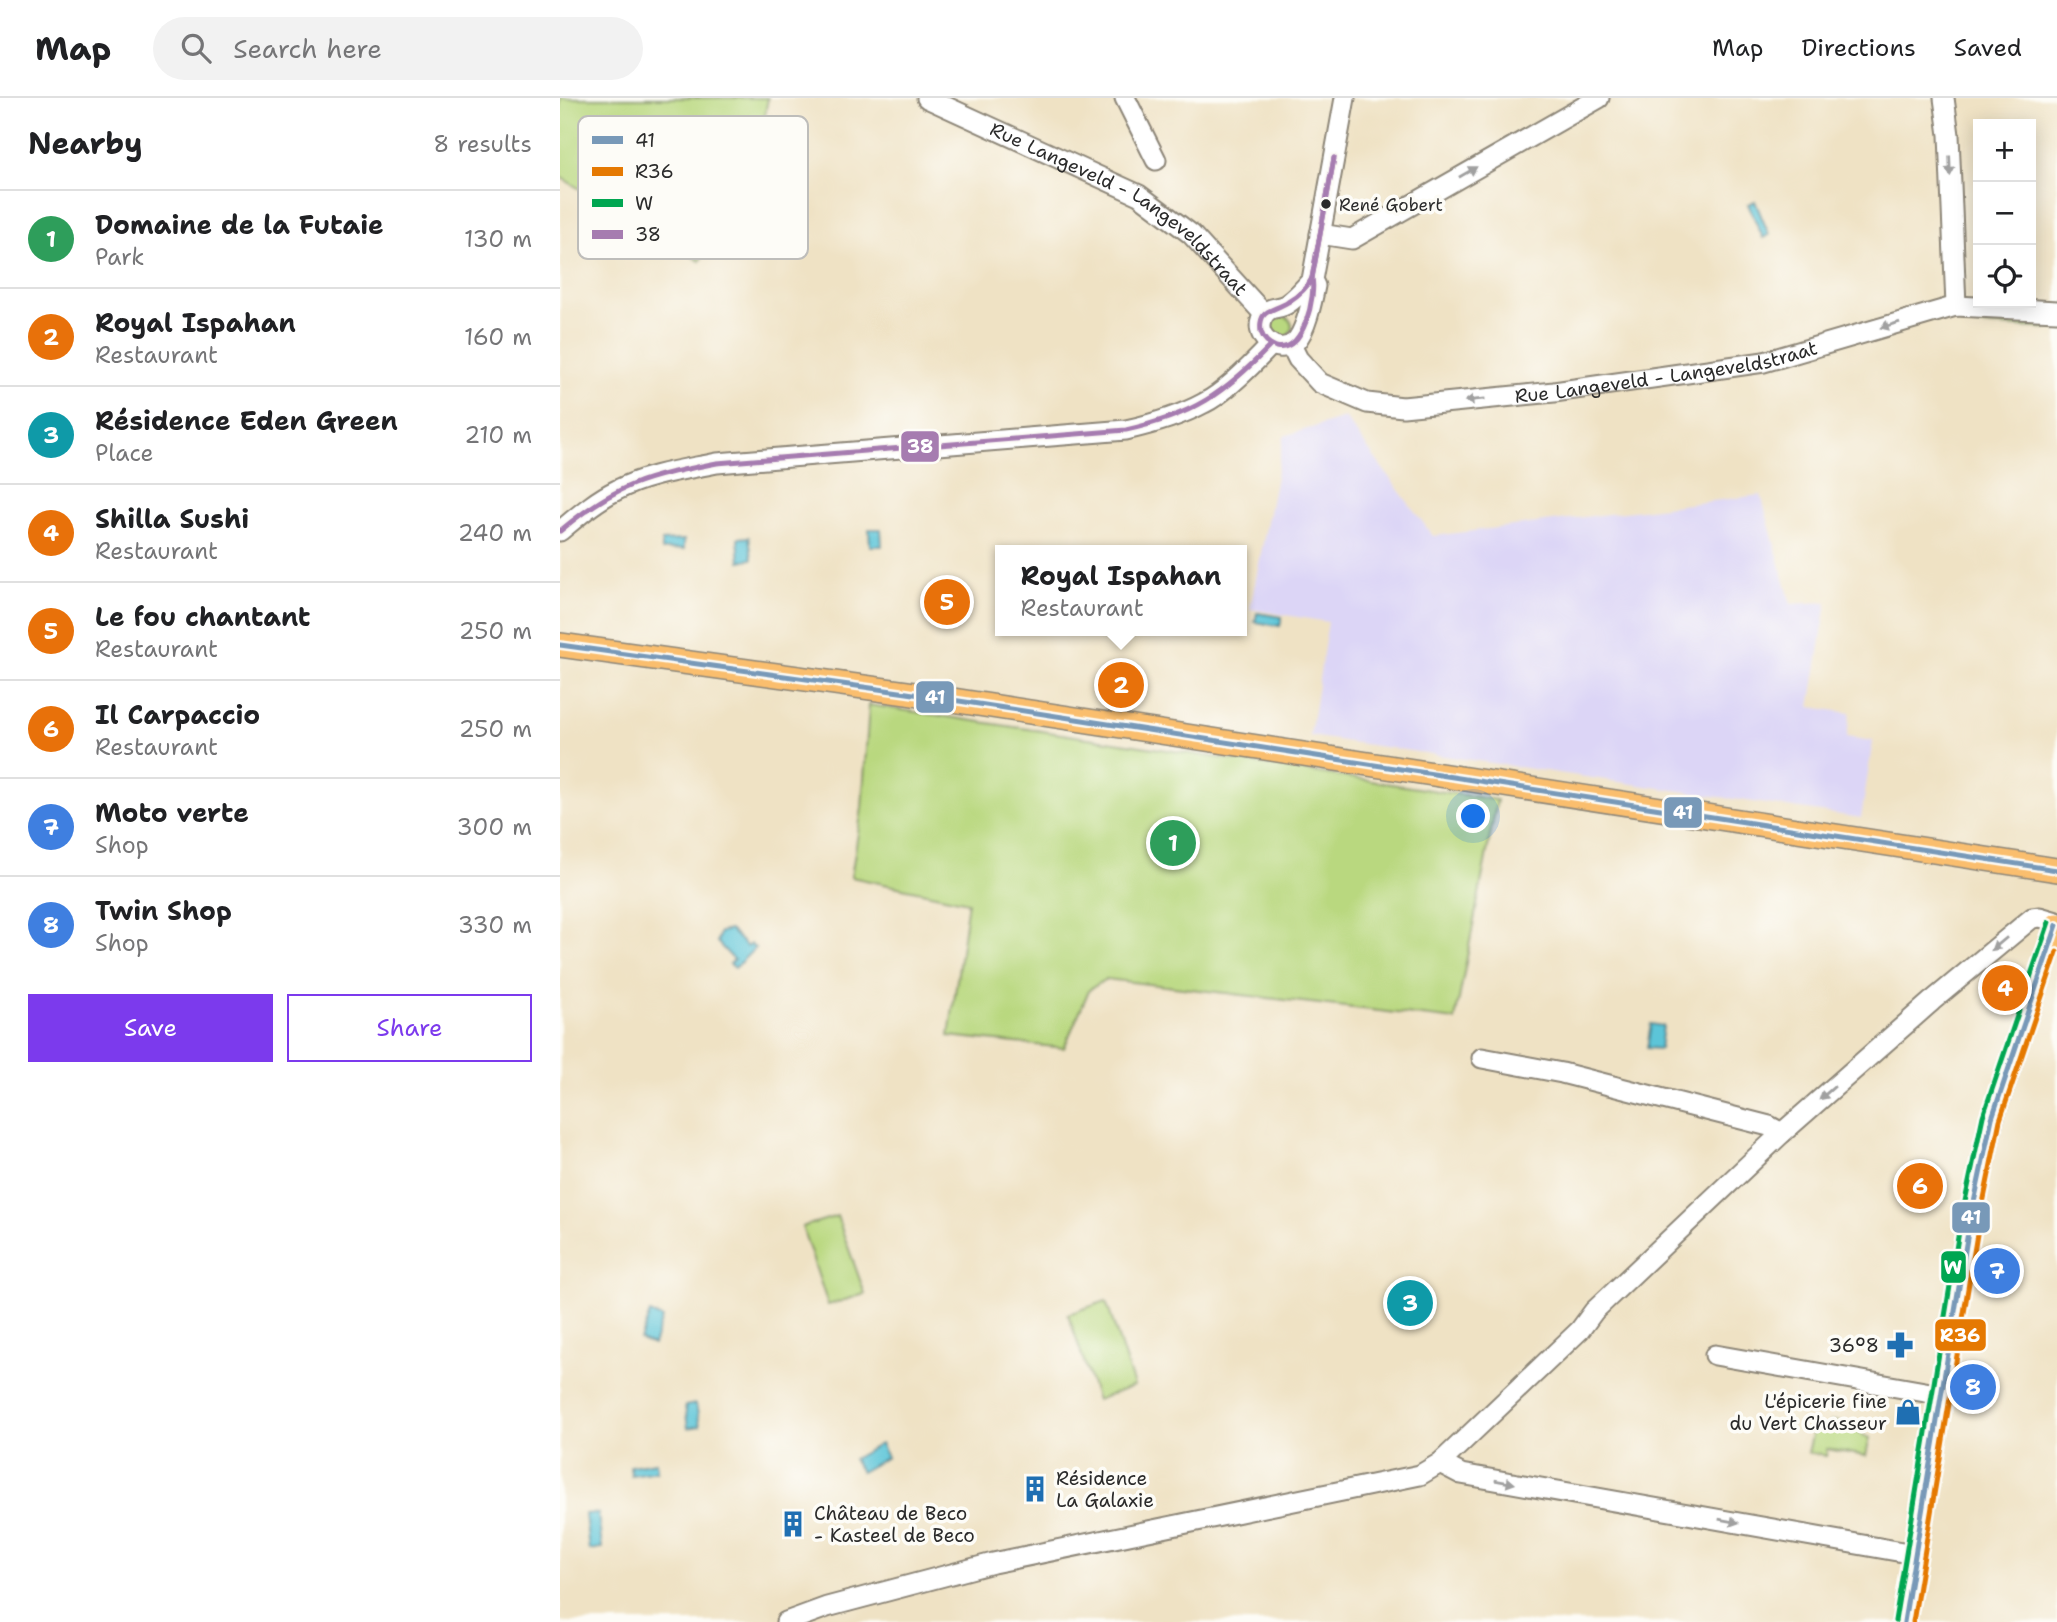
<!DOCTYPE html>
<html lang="en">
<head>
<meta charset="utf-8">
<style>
  :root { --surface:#fff; --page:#f2f2f2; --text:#202124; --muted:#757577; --line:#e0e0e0; --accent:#7c3aed }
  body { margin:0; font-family:"Shantell Sans",sans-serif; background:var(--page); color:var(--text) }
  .controls { position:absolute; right:21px; top:21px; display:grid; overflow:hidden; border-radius:0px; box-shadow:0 4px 18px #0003 }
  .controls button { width:63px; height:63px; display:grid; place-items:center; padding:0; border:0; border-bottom:2px solid var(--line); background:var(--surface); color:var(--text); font:35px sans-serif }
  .you { position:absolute; left:914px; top:719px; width:24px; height:24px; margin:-18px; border:5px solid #fff; border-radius:50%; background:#1a73e8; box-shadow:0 0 0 10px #1a73e833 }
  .badge { display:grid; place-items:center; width:46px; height:46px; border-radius:50%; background:var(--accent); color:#fff; font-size:23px; font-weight:700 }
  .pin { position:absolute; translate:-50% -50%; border:4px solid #fff; box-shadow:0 2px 7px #0006 }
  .popup { position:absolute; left:435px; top:447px; width:252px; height:91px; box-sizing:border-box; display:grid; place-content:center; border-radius:0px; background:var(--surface); filter:drop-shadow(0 2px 5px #0005); font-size:23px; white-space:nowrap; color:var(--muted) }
  .popup b { font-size:26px; color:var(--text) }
  .popup::after { content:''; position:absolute; left:50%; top:100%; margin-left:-14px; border:14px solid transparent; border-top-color:var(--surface) }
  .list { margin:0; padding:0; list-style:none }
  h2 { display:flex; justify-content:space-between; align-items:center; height:91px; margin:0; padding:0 28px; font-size:30px }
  h2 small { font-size:23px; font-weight:400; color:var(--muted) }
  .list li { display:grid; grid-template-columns:46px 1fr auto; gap:21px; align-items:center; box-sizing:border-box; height:98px; padding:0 28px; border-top:2px solid var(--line) }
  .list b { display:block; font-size:26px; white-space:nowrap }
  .list p { margin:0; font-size:23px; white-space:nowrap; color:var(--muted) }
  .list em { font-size:23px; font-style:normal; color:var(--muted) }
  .actions { display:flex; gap:14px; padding:21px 28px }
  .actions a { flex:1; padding:16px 0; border:2px solid var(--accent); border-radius:0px; text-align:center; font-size:24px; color:var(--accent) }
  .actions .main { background:var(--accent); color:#fff }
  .icon { flex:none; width:38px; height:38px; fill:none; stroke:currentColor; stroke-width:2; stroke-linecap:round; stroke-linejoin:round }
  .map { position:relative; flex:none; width:1497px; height:1524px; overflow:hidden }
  header { display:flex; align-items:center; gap:42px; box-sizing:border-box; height:98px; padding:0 35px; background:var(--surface); border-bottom:2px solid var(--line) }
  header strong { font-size:33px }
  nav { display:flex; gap:38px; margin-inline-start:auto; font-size:24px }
  .search { width:490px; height:63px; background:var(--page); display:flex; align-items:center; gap:18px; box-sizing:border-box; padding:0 24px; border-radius:38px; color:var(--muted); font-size:26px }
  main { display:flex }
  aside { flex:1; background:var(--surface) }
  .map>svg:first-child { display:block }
  .built { fill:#dcd5f6 }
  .green { fill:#b9d87f; stroke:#728255; stroke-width:2 }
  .water { fill:#5cc5d8; stroke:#447882; stroke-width:2 }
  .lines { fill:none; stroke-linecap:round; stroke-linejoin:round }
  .minor-casing { stroke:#8d8678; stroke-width:23 }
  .major-casing { stroke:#8d8678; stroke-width:26 }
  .minor { stroke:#fff; stroke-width:19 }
  .major { stroke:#fabe6e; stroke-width:23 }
  .bus-1-casing { stroke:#fdfcf7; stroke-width:10 }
  .bus-2-casing { stroke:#fdfcf7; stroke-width:10 }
  .bus-3-casing { stroke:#fdfcf7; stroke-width:10 }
  .bus-4-casing { stroke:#fdfcf7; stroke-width:10 }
  .bus-1 { stroke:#7899b8; stroke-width:5 }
  .bus-2 { stroke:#e57902; stroke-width:5 }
  .bus-3 { stroke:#00a651; stroke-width:5 }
  .bus-4 { stroke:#a67cb0; stroke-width:5 }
  .oneway { fill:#a0a0a0 }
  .bus-dot { fill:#2b2b2b; stroke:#fdfcf7; stroke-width:2.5 }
  .labels { text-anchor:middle; stroke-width:7; stroke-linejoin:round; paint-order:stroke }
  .bus-label { font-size:17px; fill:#2b2b2b; stroke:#fdfcf7; text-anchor:start }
  .street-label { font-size:19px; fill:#2b2b2b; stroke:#fdfcf7 }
  .poi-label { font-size:19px; fill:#2b2b2b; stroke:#fdfcf7; text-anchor:end }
  .key { fill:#fdfcf7; stroke:#bebdba; stroke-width:2 }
  .key-label { font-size:19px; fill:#2b2b2b }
  .line-badge { stroke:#fdfcf7; stroke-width:2.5 }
  .badge-label { font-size:19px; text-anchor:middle; font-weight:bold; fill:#fff }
</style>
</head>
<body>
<header>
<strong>Map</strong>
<div class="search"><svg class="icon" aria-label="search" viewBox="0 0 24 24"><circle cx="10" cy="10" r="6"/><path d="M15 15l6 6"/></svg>Search here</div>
<nav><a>Map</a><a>Directions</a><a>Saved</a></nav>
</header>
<main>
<aside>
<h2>Nearby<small>8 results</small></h2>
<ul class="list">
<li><span class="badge" style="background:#2e9e5b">1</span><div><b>Domaine de la Futaie</b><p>Park</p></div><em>130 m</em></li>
<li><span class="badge" style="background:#e8710a">2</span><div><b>Royal Ispahan</b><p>Restaurant</p></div><em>160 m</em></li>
<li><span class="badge" style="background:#0f9aa8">3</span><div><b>Résidence Eden Green</b><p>Place</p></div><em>210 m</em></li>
<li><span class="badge" style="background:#e8710a">4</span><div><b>Shilla Sushi</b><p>Restaurant</p></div><em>240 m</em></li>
<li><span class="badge" style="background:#e8710a">5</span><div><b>Le fou chantant</b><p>Restaurant</p></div><em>250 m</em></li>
<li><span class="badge" style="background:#e8710a">6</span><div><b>Il Carpaccio</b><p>Restaurant</p></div><em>250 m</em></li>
<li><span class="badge" style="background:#3f7fe0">7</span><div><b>Moto verte</b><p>Shop</p></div><em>300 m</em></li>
<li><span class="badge" style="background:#3f7fe0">8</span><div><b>Twin Shop</b><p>Shop</p></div><em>330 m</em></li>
</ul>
<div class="actions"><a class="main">Save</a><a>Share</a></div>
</aside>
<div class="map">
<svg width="1497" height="1524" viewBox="0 0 1497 1524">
  <rect width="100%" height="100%" fill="#fdfcf7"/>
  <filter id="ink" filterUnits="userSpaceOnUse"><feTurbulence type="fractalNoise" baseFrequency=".0143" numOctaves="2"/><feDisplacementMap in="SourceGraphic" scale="14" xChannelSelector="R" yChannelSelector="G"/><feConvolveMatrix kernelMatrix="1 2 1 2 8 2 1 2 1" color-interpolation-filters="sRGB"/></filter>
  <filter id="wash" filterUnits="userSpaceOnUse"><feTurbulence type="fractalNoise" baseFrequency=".00686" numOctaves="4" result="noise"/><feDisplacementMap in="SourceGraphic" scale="28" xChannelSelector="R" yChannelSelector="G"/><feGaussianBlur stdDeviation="1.57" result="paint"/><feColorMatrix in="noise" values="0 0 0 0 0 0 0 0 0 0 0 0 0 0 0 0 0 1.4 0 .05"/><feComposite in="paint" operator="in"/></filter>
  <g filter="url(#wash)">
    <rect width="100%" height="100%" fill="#efe2c4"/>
    <!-- built -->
    <polygon class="built" points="785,320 873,438 1201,397 1231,506 1267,504 1250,609 1290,615 1287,639 1313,643 1301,720 750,638 768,524 690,511 724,338"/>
    <!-- green -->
    <g class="green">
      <polygon points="0,0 208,0 198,54 140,163 0,79"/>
      <polygon points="1402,213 1497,217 1497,231 1401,226"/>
      <circle cx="721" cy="229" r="11"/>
      <polygon points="309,607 937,702 895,922 546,881 529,892 504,950 389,938 408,804 291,779 302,710"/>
      <polygon points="277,1118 305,1196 268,1207 242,1129"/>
      <polygon points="546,1203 574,1288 537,1302 508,1216"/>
      <polygon points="1271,1323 1293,1326 1302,1337 1310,1340 1306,1358 1267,1351 1266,1358 1248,1355 1254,1328 1270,1330"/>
    </g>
    <!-- water -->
    <g class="water">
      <polygon points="1195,103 1209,137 1203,140 1188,106"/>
      <polygon points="309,431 321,431 322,448 310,448"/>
      <polygon points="189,439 192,461 180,463 178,440"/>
      <polygon points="124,442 124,451 102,452 102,443"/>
      <polygon points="697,515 722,519 720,528 695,524"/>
      <polygon points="170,832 187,849 190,846 195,850 175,870 170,866 174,862 157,844 160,834"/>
      <polygon points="1091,926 1103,928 1100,951 1087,950"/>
      <polygon points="90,1215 102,1220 93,1247 80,1242"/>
      <polygon points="136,1306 140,1328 128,1330 125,1308"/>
      <polygon points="320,1346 327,1359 301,1374 293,1361"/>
      <polygon points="96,1364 97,1373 71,1377 70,1368"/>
      <polygon points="38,1415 42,1450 29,1452 25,1416"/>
    </g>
  </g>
  <g filter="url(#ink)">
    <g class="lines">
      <!-- minor casing -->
      <g class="minor-casing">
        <g id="minor">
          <path id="s1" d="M367,0L579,97L631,136L704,216"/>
          <polyline points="565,0 596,62"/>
          <polyline points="1384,0 1389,37 1396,208"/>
          <polyline points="760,136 792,141 1039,0"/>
          <path d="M752,182C744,190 733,204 723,208C715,211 709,209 704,217C690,236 717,260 735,244C746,233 752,203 755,188L752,182L785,0"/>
          <path id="s2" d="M731,247L738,261L760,285L807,305L843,309L994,294L1204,264L1396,208L1497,213"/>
          <path d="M0,433C18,418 36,402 57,392C88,376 123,372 157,365L566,332C593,326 620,318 644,305C665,295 695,264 711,247"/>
          <polyline points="922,960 1002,975 1209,1028 1222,1035"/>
          <polyline points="1155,1257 1382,1297"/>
          <polyline points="880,1365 901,1376 1354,1456"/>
          <polyline points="226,1524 267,1509 433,1465 860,1377 880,1365 1020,1232 1034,1213 1222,1035 1372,903 1472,820 1480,819 1497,824"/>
        </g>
      </g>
      <!-- major casing -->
      <g class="major-casing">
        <g id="major">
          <polyline points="0,547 347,595 1497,772"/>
          <polyline points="1344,1524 1409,1128 1432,1020 1497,827"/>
        </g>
      </g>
      <!-- minor -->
      <use href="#minor" class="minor"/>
      <!-- major -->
      <use href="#major" class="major"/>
      <!-- bus-1 casing -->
      <g class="bus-1-casing">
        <g id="bus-1">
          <polyline points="0,547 347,595 1497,772"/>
          <polyline points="1344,1524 1409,1128 1432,1020 1497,827"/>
        </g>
      </g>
      <!-- bus-2 casing -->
      <g class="bus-2-casing">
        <polyline id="bus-2" points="1353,1524 1418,1130 1440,1022 1497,854"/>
      </g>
      <!-- bus-3 casing -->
      <g class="bus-3-casing">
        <polyline id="bus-3" points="1335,1523 1400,1127 1423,1018 1489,824"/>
      </g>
      <!-- bus-4 casing -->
      <g class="bus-4-casing">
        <g id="bus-4">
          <path d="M752,180C756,197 744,256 716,249C708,246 704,242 701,234C698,210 713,214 728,204C738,198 747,190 752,180Z"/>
          <polyline points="752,180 774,60"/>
          <polyline points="752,180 774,60"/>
          <path d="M0,433C57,385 86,379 157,365L566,332C633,317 664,296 711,247"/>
        </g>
      </g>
      <!-- bus-1 -->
      <use href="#bus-1" class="bus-1"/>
      <!-- bus-2 -->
      <use href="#bus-2" class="bus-2"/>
      <!-- bus-3 -->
      <use href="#bus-3" class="bus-3"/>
      <!-- bus-4 -->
      <use href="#bus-4" class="bus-4"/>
    </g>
    <!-- one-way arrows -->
    <defs><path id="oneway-solid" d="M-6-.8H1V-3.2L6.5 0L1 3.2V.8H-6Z" transform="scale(1.75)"/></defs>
    <g class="oneway">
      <use href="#oneway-solid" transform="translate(1390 68) rotate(88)"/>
      <use href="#oneway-solid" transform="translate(908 74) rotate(-30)"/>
      <use href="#oneway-solid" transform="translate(1330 227) rotate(164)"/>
      <use href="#oneway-solid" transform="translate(915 302) rotate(174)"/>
      <use href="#oneway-solid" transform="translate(1439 846) rotate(140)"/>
      <use href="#oneway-solid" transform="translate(1267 995) rotate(139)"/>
      <use href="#oneway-solid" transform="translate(945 1384) rotate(10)"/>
      <use href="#oneway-solid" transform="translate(1169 1423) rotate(10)"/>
    </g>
  </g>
  <!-- icons -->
  <defs>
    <g id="pharmacy-bare" transform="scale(2.1)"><path d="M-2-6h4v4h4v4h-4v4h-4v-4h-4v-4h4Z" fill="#1f6fb2" stroke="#fdfcf7" stroke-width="2.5" paint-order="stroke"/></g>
    <g id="shop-bare" transform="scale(2.1)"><path d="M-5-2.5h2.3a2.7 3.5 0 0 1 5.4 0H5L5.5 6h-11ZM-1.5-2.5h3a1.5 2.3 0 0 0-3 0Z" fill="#1f6fb2" stroke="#fdfcf7" stroke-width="2.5" paint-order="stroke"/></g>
    <g id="building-bare" transform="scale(2.1)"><path d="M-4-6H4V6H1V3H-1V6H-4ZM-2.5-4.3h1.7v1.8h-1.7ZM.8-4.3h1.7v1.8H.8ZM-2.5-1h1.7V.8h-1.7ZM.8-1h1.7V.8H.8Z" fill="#1f6fb2" stroke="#fdfcf7" stroke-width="2.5" paint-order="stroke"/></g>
  </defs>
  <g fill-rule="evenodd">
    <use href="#pharmacy-bare" x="1340" y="1247"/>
    <use href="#shop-bare" x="1348" y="1314"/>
    <use href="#building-bare" x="475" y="1391"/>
    <use href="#building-bare" x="233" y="1426"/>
  </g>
  <!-- markers -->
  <circle class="bus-dot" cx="766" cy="106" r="6"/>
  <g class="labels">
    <!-- bus labels -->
    <g class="bus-label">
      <text x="779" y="113">René Gobert</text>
    </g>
    <!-- street labels -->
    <g class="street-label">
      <text dy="7" stroke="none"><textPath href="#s1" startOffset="224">Rue Langeveld - Langeveldstraat</textPath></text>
      <text dy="7" stroke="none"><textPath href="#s2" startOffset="401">Rue Langeveld - Langeveldstraat</textPath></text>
    </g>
    <!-- poi labels -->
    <g class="poi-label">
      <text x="1319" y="1254">36°8</text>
      <text x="1327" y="1310">L'épicerie fine<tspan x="1327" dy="22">du Vert Chasseur</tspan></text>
      <text x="496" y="1387" text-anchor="start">Résidence<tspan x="496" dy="22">La Galaxie</tspan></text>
      <text x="254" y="1422" text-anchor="start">Château de Beco<tspan x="254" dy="22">- Kasteel de Beco</tspan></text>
    </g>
  </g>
  <!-- legend -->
  <rect x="18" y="18" width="230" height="143" rx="10" class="key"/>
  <rect x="32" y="38" width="31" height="8" fill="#7899b8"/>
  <rect x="32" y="69" width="31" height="9" fill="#e57902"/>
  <rect x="32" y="101" width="31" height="8" fill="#00a651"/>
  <rect x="32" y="132" width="31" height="9" fill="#a67cb0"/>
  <g class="key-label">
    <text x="75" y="49">41</text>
    <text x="75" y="80">R36</text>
    <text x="75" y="112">W</text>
    <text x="75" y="143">38</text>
  </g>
  <g class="line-badge">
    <rect x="340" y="332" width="40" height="33" rx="7" fill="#a67cb0"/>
    <rect x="355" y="582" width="40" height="34" rx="7" fill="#7899b8"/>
    <rect x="1103" y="698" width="40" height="33" rx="7" fill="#7899b8"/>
    <rect x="1391" y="1103" width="40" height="33" rx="7" fill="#7899b8"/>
    <rect x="1380" y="1152" width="27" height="34" rx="7" fill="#00a651"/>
    <rect x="1374" y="1220" width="53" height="34" rx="7" fill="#e57902"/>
  </g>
  <g class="badge-label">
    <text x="360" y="355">38</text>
    <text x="375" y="606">41</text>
    <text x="1123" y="721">41</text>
    <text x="1411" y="1126">41</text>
    <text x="1393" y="1176">W</text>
    <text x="1400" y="1244">R36</text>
  </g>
</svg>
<div class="controls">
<button>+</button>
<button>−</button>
<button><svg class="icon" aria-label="locate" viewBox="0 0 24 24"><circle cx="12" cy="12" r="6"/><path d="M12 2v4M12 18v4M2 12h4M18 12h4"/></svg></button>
</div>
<div class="you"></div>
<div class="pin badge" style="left:613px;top:745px;background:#2e9e5b">1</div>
<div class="pin badge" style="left:561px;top:587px;background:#e8710a">2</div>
<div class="popup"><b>Royal Ispahan</b>Restaurant</div>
<div class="pin badge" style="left:850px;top:1205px;background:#0f9aa8">3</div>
<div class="pin badge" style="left:1445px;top:890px;background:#e8710a">4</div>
<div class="pin badge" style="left:387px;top:504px;background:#e8710a">5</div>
<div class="pin badge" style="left:1360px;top:1088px;background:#e8710a">6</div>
<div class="pin badge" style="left:1437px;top:1173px;background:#3f7fe0">7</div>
<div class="pin badge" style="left:1413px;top:1289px;background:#3f7fe0">8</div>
</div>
</main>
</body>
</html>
